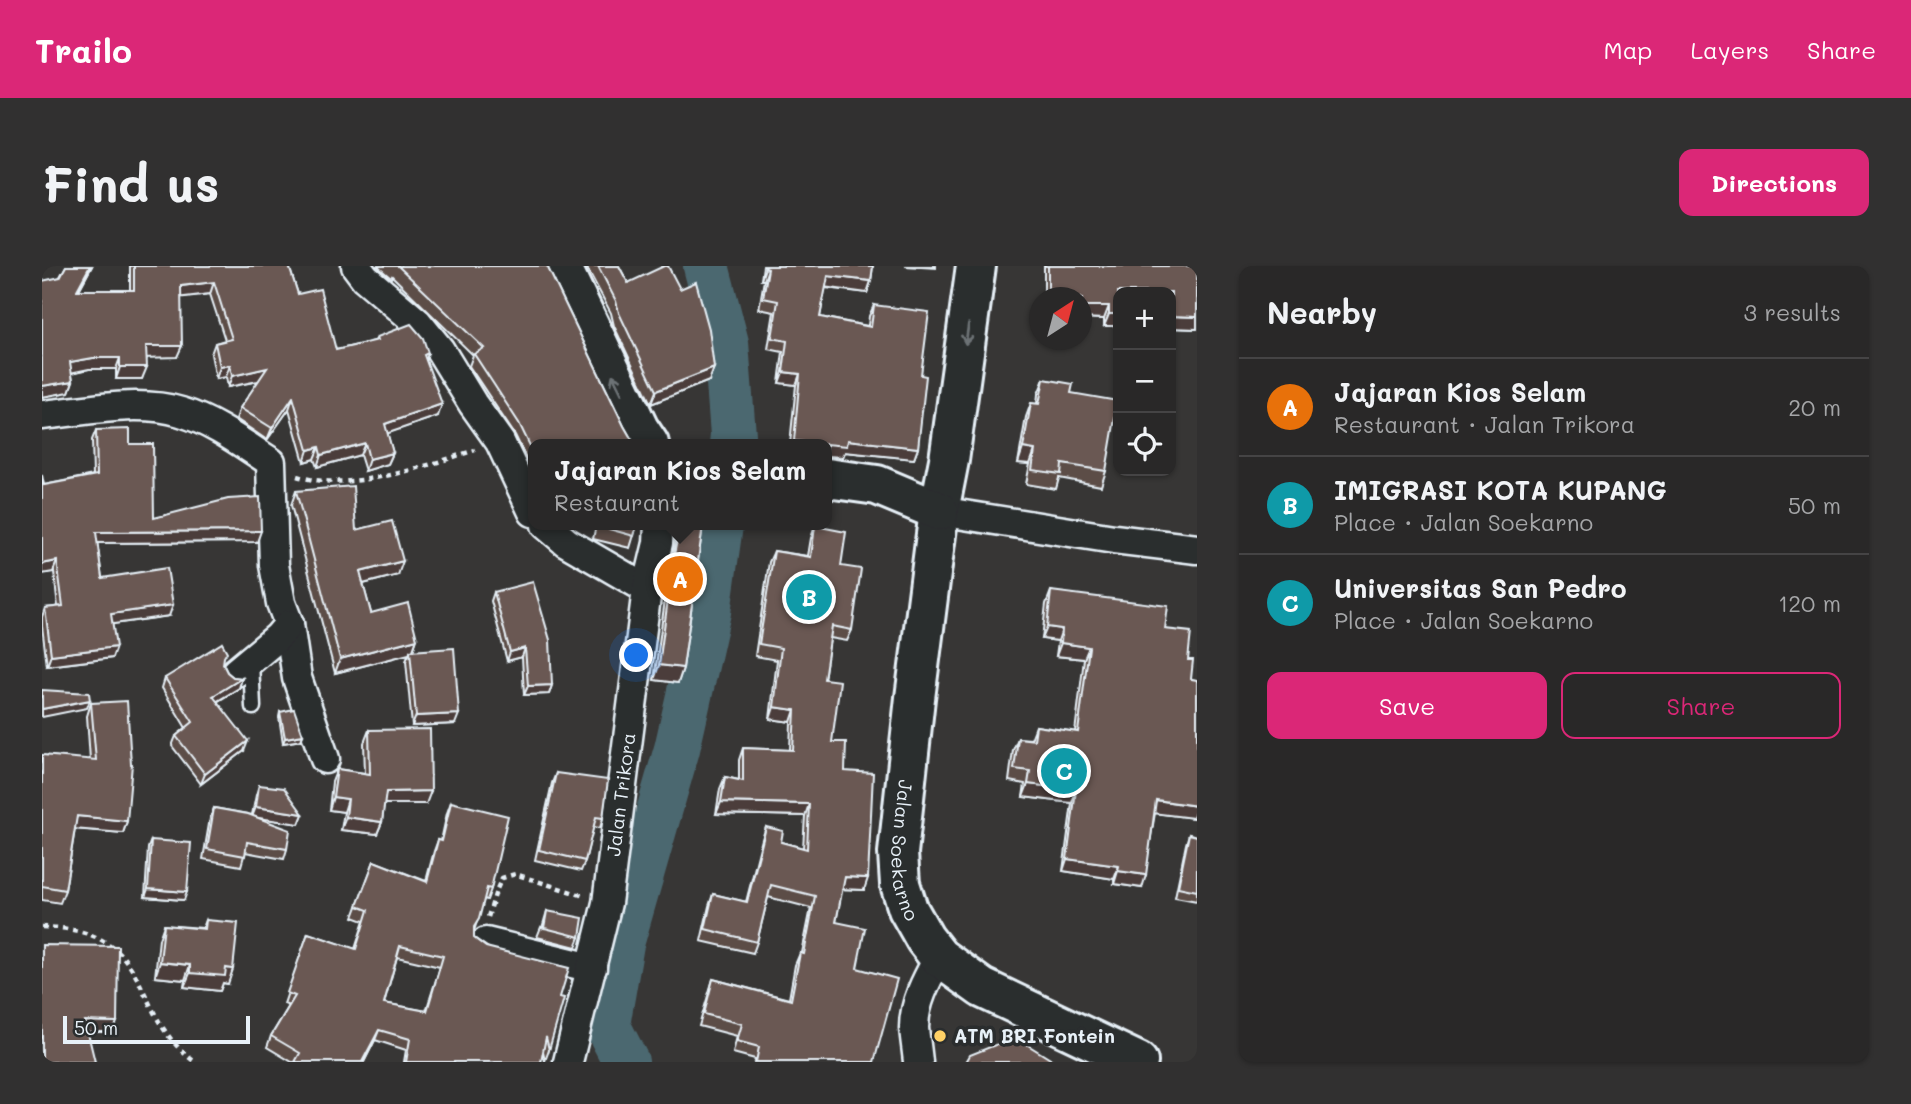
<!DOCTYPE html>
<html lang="en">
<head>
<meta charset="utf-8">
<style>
  :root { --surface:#292828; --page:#313030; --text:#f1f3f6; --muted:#a5a6a8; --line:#454445; --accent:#db2777 }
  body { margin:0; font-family:Mali,sans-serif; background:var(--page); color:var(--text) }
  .controls { position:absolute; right:21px; top:21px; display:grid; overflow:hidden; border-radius:14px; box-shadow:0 2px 5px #0004 }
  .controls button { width:63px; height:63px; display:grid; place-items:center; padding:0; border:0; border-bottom:2px solid var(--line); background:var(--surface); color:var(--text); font:35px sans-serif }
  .compass { position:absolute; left:987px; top:21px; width:63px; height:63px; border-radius:50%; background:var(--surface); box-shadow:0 2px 5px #0004; rotate:36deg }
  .scale { position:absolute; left:21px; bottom:18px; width:187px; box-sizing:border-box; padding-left:7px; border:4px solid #e8f1f8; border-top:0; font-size:19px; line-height:24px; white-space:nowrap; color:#e8f1f8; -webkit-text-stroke:5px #2a2d2e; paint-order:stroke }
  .you { position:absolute; left:595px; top:390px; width:24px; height:24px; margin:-18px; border:5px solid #fff; border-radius:50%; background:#1a73e8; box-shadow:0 0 0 10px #1a73e833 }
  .badge { display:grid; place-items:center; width:46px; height:46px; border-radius:50%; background:var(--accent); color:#fff; font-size:23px; font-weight:700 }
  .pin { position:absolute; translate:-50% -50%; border:4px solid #fff; box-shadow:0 2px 7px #0006 }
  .popup { position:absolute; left:486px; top:173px; width:304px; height:91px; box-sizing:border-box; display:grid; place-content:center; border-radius:14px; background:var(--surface); filter:drop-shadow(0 2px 5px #0005); font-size:23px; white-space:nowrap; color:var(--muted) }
  .popup b { font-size:26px; color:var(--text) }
  .popup::after { content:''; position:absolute; left:50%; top:100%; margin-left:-14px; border:14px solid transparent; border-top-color:var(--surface) }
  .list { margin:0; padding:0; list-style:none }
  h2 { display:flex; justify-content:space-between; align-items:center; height:91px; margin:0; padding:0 28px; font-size:30px }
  h2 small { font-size:23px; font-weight:400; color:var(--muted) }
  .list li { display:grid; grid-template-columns:46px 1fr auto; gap:21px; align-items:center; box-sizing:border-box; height:98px; padding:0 28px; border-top:2px solid var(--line) }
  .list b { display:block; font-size:26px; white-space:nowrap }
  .list p { margin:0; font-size:23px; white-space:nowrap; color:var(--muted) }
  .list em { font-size:23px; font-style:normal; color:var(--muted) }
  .actions { display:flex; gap:14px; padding:21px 28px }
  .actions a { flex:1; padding:16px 0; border:2px solid var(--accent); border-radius:14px; text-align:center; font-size:24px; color:var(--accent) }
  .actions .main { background:var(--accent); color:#fff }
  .icon { flex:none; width:38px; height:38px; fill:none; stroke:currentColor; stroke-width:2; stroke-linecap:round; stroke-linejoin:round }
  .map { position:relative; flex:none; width:1155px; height:796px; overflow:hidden; border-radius:14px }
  header { display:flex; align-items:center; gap:42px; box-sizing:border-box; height:98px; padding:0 35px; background:var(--accent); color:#fff }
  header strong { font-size:33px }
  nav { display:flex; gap:38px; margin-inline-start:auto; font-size:24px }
  .intro { display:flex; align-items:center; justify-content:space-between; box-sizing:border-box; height:168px; padding:0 42px }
  h1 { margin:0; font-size:49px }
  .button { padding:18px 32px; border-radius:14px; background:var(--accent); color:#fff; font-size:24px; font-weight:700 }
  main { display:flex; gap:42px; padding:0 42px }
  aside { flex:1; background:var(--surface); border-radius:14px; box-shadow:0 2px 5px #0004 }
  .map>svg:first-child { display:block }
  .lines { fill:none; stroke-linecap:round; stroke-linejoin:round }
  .river { stroke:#4c6870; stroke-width:46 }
  .lane-casing { stroke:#e8f1f8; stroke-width:19 }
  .street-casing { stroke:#e8f1f8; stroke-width:33 }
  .highway-casing { stroke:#e8f1f8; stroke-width:44 }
  .path { stroke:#e8f1f8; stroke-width:4.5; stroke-dasharray:5 5; stroke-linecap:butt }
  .lane { stroke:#2a2d2e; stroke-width:14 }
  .street { stroke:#2a2d2e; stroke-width:28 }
  .highway { stroke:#2a2d2e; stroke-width:38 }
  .wall { fill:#5c4d47; stroke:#e8f1f8; stroke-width:2; fill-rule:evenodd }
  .shaded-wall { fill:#4b3e3a; stroke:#e8f1f8; stroke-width:2 }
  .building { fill:#6b5953; stroke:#e8f1f8; stroke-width:2; fill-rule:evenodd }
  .oneway { stroke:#6c7275 }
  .poi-dot { fill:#ffd166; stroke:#2a2d2e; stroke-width:2.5 }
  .labels { text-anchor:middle; stroke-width:7; stroke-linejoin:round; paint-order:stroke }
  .street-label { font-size:19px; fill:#e8f1f8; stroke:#2a2d2e }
  .poi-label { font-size:19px; font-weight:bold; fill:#e8f1f8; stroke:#2a2d2e; text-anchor:start }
</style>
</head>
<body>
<header>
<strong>Trailo</strong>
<nav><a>Map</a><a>Layers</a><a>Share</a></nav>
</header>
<div class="intro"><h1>Find us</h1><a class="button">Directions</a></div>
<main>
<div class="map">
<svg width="1155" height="796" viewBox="0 0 1155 796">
  <rect width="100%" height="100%" fill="#373635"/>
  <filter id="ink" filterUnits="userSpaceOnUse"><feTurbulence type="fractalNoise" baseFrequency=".0143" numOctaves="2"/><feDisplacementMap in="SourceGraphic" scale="14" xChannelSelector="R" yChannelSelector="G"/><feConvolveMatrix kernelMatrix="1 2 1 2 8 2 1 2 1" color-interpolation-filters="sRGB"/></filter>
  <g filter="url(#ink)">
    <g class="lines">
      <!-- river -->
      <g class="river">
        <polyline points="664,0 684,77 691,169 690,178"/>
        <polyline points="584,796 565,759 579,678 635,483 666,346 678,259"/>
      </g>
      <!-- lane casing -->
      <g class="lane-casing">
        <polyline id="lane" points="209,395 211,441"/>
      </g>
      <!-- street casing -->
      <g class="street-casing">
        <g id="street">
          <polyline points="314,0 323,12 376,57 398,84 431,138 458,176 491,246"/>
          <path d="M0,149C44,145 96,133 139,146C172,156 201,178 229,196L232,299L239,337L247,358L255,412L283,493"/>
          <polyline points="897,245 1072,273 1155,283"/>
          <polyline points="504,259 524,276 605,323"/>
          <polyline points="194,406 236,371 247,358"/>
          <polyline points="444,676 550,702"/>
          <path id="s1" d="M526,796L565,637L605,323L616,277L617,259"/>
          <path d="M876,796C875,785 873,773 872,762C872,736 885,713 897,691"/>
        </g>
      </g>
      <!-- highway casing -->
      <g class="highway-casing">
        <g id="highway">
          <polyline points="519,0 597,163 607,178"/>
          <path id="s2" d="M934,0L907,194L897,245L873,432L856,587L858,618L866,643L883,673L897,691L940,722L1096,796"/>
          <polyline points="785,212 835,219 897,245"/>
        </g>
      </g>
      <!-- path -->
      <g class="path">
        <path d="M255,210C309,227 381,201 433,184"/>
        <polyline points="446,651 454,625 460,612 473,608 542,630"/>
        <path d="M0,661C116,663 84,746 153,796"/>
      </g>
      <!-- lane -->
      <use href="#lane" class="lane"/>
      <!-- street -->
      <use href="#street" class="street"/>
      <!-- highway -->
      <use href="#highway" class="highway"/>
    </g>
    <!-- wall -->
    <g class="wall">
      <polygon points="24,0 50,0 37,24 88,24 88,0 247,0 256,28 294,84 333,75 335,71 386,87 384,94 396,150 345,167 351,187 346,198 323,205 318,189 275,201 272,193 262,196 247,143 225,174 194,153 198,142 217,115 186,121 184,111 174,113 169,88 173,77 183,74 168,28 139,31 135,91 105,91 100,113 74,113 74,103 47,103 30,107 31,115 27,126 18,11"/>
      <polygon points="335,0 505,0 582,160 590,174 589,178 491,178 491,207 473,169 427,100 431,89 350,10 349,12"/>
      <polygon points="544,0 577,0 586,17 667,115 609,138 572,60 569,47"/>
      <polygon points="721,0 831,0 829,15 825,27 783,22 778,51 826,60 827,50 832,39 879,109 876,182 872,193 803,186 801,191 785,178 748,178 754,119 737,117 741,86 726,83 732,46 717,43 722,14 719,14"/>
      <polygon points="1002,0 1155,0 1155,63 1129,62 1129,26 1062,60 1062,53 1040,52 1040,32 1002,32"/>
      <polygon points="1002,113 1029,127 1064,205 1059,220 1017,212 1014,223 984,218 988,198 976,197 984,151 989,137 995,138 996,128"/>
      <polygon points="54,164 88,178 112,252 215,276 55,277 60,312 127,350 70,358 70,392 5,400 0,360 0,351 3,342 16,341 2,219 51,209 50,174"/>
      <polygon points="254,225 314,264 356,309 321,318 329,347 375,373 371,385 413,458 370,460 364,395 367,388 293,407 249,239"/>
      <polygon points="554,259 595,259 588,282 551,273"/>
      <polygon points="633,259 661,259 641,402 636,417 612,414 627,304 633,278"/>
      <polygon points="773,260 799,300 810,364 805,375 788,372 782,413 790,476 803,505 822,624 800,623 794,656 815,702 832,796 712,796 713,793 691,787 695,770 657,760 671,713 747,733 753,699 758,687 760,687 769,642 726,631 715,676 711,687 659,675 667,640 671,628 704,636 720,573 724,561 739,576 761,582 763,550 674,548 678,523 683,511 697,514 697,494 701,482 748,484 749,456 728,453 735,394 713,390 727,296 732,285 766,290 769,272"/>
      <polygon points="1009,325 1123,363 1146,394 1149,413 1155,414 1155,540 1151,552 1113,547 1100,622 1072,618 1072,613 1021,605 1030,537 981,531 983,518 967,515 971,484 976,472 989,473 994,460 1033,466 1042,393 1014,390 1016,375 1000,373 1004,338"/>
      <polygon points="452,326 510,419 507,428 482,429 480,391 465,395 449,335"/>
      <polygon points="181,396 181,398 185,406 191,411 200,412 197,422 175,436 202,485 159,518 130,480 134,470 144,462 120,422 123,412"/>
      <polygon points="49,437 85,555 81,567 33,563 23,624 18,637 0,634 0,489 48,494 45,450"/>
      <polygon points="238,446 261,469 259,474 241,477 237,451"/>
      <polygon points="327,464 384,538 342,538 340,556 335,568 299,564 302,546 287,544 290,516 295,503 323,507 322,477"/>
      <polygon points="514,507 561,552 558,562 551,561 543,595 539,605 493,594 510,517"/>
      <polygon points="217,519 261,548 257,558 219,552 245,583 242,593 203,586 199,600 161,593 168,552 172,542 210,549 214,529"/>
      <path d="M409,536L449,623L445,634L442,633L432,665V672L518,731L507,784L503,795L501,786L499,796H362L364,784L333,774L322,796H250L225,781L229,770L247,740L242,738L266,667L313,683L322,655L311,651L332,595L384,615L392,585L396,574L399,575L405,547ZM355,691L398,701L384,745L342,737Z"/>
      <polygon points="1147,568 1155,570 1155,635 1133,631 1144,578"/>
      <polygon points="109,574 142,634 103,631 106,582"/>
      <polygon points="505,645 538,671 534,681 495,671 499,661 500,662"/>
      <polygon points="164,654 186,718 181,717 178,725 142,721 143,714 113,711 117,673 122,659 161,662"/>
    </g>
    <!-- shaded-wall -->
    <g class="shaded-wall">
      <polygon points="48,0 50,0 31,35 35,24"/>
      <polygon points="863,0 894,0 894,2"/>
      <polygon points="723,2 726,3 722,14 719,14"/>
      <polygon points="786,10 829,15 825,27 781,21"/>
      <polygon points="172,16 168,28 134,32 139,20"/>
      <polygon points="1040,40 1067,40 1062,53 1040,52"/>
      <polygon points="1067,48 1076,48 1076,60 1062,60"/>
      <polygon points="1129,50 1155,51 1155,63 1129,62"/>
      <polygon points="104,80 140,80 135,91 100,92"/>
      <polygon points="51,92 78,92 74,103 47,103 23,108 28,96"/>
      <polygon points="188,99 184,111 174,113 178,101"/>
      <polygon points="78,101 105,101 100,113 74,113"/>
      <polygon points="225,102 221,114 186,121 190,110"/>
      <polygon points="672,102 667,115 609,138 614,125"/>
      <polygon points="741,106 758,108 754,119 737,117"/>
      <polygon points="31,115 27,126 0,131 0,120"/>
      <polygon points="251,131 247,143 225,174 230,162"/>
      <polygon points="400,138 396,150 338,170 343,158"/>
      <polygon points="806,174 876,182 872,193 803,186 801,191 785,190 785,178 750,178 752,175"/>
      <polygon points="323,177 318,189 275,201 279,189"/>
      <polygon points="277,181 272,193 262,196 266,184"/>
      <polygon points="981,182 993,184 988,198 976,197"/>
      <polygon points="351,187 346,198 323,205 327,193"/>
      <polygon points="219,265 215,276 50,277 54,266"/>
      <polygon points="15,295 11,306 0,308 0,298"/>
      <polygon points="361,295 356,309 313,320 318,306"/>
      <polygon points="131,339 127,350 65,359 69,348"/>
      <polygon points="1005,361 1020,363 1016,375 1000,373"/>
      <polygon points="375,373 370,387 368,385 367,388 293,407 298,393"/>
      <polygon points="1019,377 1047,381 1042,393 1014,390"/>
      <polygon points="74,381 70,392 5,400 9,389"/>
      <polygon points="483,382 480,391 465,395 468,386"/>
      <polygon points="617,399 641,402 636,417 612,414"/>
      <polygon points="200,412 197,422 167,440 171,430"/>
      <polygon points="510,419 507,428 482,429 486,420"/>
      <polygon points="48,434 45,442 0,451 0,443"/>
      <polygon points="732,441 753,444 749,456 728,453"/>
      <polygon points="417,448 413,458 370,460 374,450"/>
      <polygon points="261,469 259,474 241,477 243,472"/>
      <polygon points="206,475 202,485 159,518 163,508"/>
      <polygon points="986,518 1034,524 1030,537 981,531"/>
      <polygon points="389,525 384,538 339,538 344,526"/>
      <polygon points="291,531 306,533 302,546 287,544"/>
      <polygon points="1114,534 1155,540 1151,552 1110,547"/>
      <polygon points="679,536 767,538 763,550 674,548"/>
      <polygon points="214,541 261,548 257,558 210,551"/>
      <polygon points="35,550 85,555 81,567 31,563"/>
      <polygon points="304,551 340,556 335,568 299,564"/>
      <polygon points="1025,593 1077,600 1072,613 1021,605"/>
      <polygon points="1076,605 1104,609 1100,622 1072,618"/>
      <polygon points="803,611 826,612 822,624 798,623"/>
      <polygon points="106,623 145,626 142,634 103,631"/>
      <polygon points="118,696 148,699 143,714 113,711"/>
      <polygon points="184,702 191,703 186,718 181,717 178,725 142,721 148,707"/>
      <polygon points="43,755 75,756 71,766 39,766"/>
      <polygon points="337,764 333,774 322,796 320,796"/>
    </g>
    <!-- building -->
    <g class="building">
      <polygon points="24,0 48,0 35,24 92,24 92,0 247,0 256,28 278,23 294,84 336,74 335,71 369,58 381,72 386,87 382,89 400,138 343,158 351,187 327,193 323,177 279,189 277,181 266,184 251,131 230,162 198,142 225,102 190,110 188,99 178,101 173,77 190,73 172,16 139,20 140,80 104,80 105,101 78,101 78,92 51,92 28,96 31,115 0,120 0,15 18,11"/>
      <polygon points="356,0 505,0 582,160 590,174 588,175 589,178 491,178 491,186 477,157 432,88 442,82"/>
      <polygon points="556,0 577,0 586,17 622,0 626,0 638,23 654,16 667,63 672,102 614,125 577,47 574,35"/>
      <polygon points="724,0 831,0 829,15 786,10 778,51 829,61 832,39 887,46 879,109 884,110 876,182 806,174 805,180 752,175 758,108 741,106 745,75 730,72 736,35 721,32 726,3 723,2"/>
      <polygon points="1006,0 1155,0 1155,51 1129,50 1129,26 1076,26 1076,48 1067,48 1067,40 1040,40 1040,32 1006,32"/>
      <polygon points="1002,113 1031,118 1029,127 1076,135 1064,205 1020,198 1019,208 990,204 993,184 981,182 989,137 997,138"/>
      <polygon points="1129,114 1131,115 1129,132"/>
      <polygon points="88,163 88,178 111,178 112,252 186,233 218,231 219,265 54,266 60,312 125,302 131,339 69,348 74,381 9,389 3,342 21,340 15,295 0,298 0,209 2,219 55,209 54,164"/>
      <polygon points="311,220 314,264 350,255 361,295 318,306 329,347 366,337 375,373 298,393 254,225"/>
      <polygon points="556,259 595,259 592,270 556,260"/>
      <polygon points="638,259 661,259 641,402 617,399 632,289"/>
      <polygon points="773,260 804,266 799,300 819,303 810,364 790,360 782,413 798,415 790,476 804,476 803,505 831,507 826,612 803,611 794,656 823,662 815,702 855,713 832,796 714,796 717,781 695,775 700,758 662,748 671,713 749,734 758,687 762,688 773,630 729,619 715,676 663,663 671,628 705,636 724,561 741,565 739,576 765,583 767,538 679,536 683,511 701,515 701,482 751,484 753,444 732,441 739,382 717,378 732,285 769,291"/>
      <polygon points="491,316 508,374 510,419 486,420 483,382 468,386 452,326"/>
      <polygon points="1009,325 1126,340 1123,363 1149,366 1146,394 1151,394 1149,413 1155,414 1155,540 1114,534 1104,609 1076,605 1077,600 1025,593 1034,524 986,518 988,505 972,503 976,472 992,474 994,460 1036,466 1047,381 1019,377 1020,363 1005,361"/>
      <polygon points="180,377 185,386 182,391 181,398 185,406 191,411 200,412 171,430 206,475 163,508 134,470 151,456 123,412"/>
      <polygon points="412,382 417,448 374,450 368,385"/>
      <polygon points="0,424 47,427 48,434 0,443"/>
      <polygon points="85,435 89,498 90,498 85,555 35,550 23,624 0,620 0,489 54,494 49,437"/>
      <polygon points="252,443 261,469 243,472 238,446"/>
      <polygon points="388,463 389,525 344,526 340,556 304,551 306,533 291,531 295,503 328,508 327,464"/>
      <polygon points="514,507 566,514 561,552 554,551 543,595 497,584"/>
      <polygon points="217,519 242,522 261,548 214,541"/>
      <path d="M409,536L466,550L449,623L445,622L437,653L432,661V672L444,681L527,702L518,731L522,732L507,784L504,771L499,796H364L368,773L337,764L320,796H253L258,787L229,770L253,730L245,727L266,667L314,683L326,644L315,640L332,595L385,616L396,574L400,575ZM358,680L401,690L385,745L342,737Z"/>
      <polygon points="172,542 206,548 248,564 245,583 205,576 203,590 165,583"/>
      <polygon points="1147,568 1155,570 1155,625 1136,621"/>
      <polygon points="109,574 149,577 145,626 106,623"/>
      <polygon points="505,645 541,652 538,671 499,661 502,662"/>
      <polygon points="164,654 196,657 191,703 184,702 183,710 148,707 148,699 118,696 122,659 163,663"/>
      <polygon points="0,679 76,680 75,756 43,755 53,796 0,796"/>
      <polygon points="973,771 1013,796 924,796 928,789"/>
    </g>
    <!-- one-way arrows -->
    <defs><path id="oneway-shaft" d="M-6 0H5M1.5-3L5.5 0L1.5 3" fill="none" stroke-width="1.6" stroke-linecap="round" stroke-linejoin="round" transform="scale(1.75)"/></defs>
    <g class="oneway">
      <use href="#oneway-shaft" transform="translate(925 68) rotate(98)"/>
      <use href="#oneway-shaft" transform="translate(575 118) rotate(-116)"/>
    </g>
  </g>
  <!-- markers -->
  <circle class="poi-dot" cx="898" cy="770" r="7"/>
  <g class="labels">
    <!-- street labels -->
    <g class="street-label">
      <text dy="7" stroke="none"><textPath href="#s1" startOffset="273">Jalan Trikora</textPath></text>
      <text dy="7" stroke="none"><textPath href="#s2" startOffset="590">Jalan Soekarno</textPath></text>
    </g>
    <!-- poi labels -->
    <g class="poi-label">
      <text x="912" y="777">ATM BRI Fontein</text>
    </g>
  </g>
</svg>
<div class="controls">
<button>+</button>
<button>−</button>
<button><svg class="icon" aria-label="locate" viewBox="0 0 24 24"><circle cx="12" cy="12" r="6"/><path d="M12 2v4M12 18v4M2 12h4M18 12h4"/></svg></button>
</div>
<svg class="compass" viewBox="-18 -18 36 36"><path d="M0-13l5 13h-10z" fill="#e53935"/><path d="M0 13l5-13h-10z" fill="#a5a6a8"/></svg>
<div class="scale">50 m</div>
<div class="you"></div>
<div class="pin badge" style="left:638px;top:313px;background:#e8710a">A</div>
<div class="popup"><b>Jajaran Kios Selam</b>Restaurant</div>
<div class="pin badge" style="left:767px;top:331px;background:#0f9aa8">B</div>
<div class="pin badge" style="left:1022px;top:505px;background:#0f9aa8">C</div>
</div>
<aside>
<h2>Nearby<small>3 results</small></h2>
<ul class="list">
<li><span class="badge" style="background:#e8710a">A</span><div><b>Jajaran Kios Selam</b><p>Restaurant · Jalan Trikora</p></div><em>20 m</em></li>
<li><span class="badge" style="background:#0f9aa8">B</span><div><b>IMIGRASI KOTA KUPANG</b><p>Place · Jalan Soekarno</p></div><em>50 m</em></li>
<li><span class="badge" style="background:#0f9aa8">C</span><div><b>Universitas San Pedro</b><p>Place · Jalan Soekarno</p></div><em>120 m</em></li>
</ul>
<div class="actions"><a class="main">Save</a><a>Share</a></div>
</aside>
</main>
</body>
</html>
